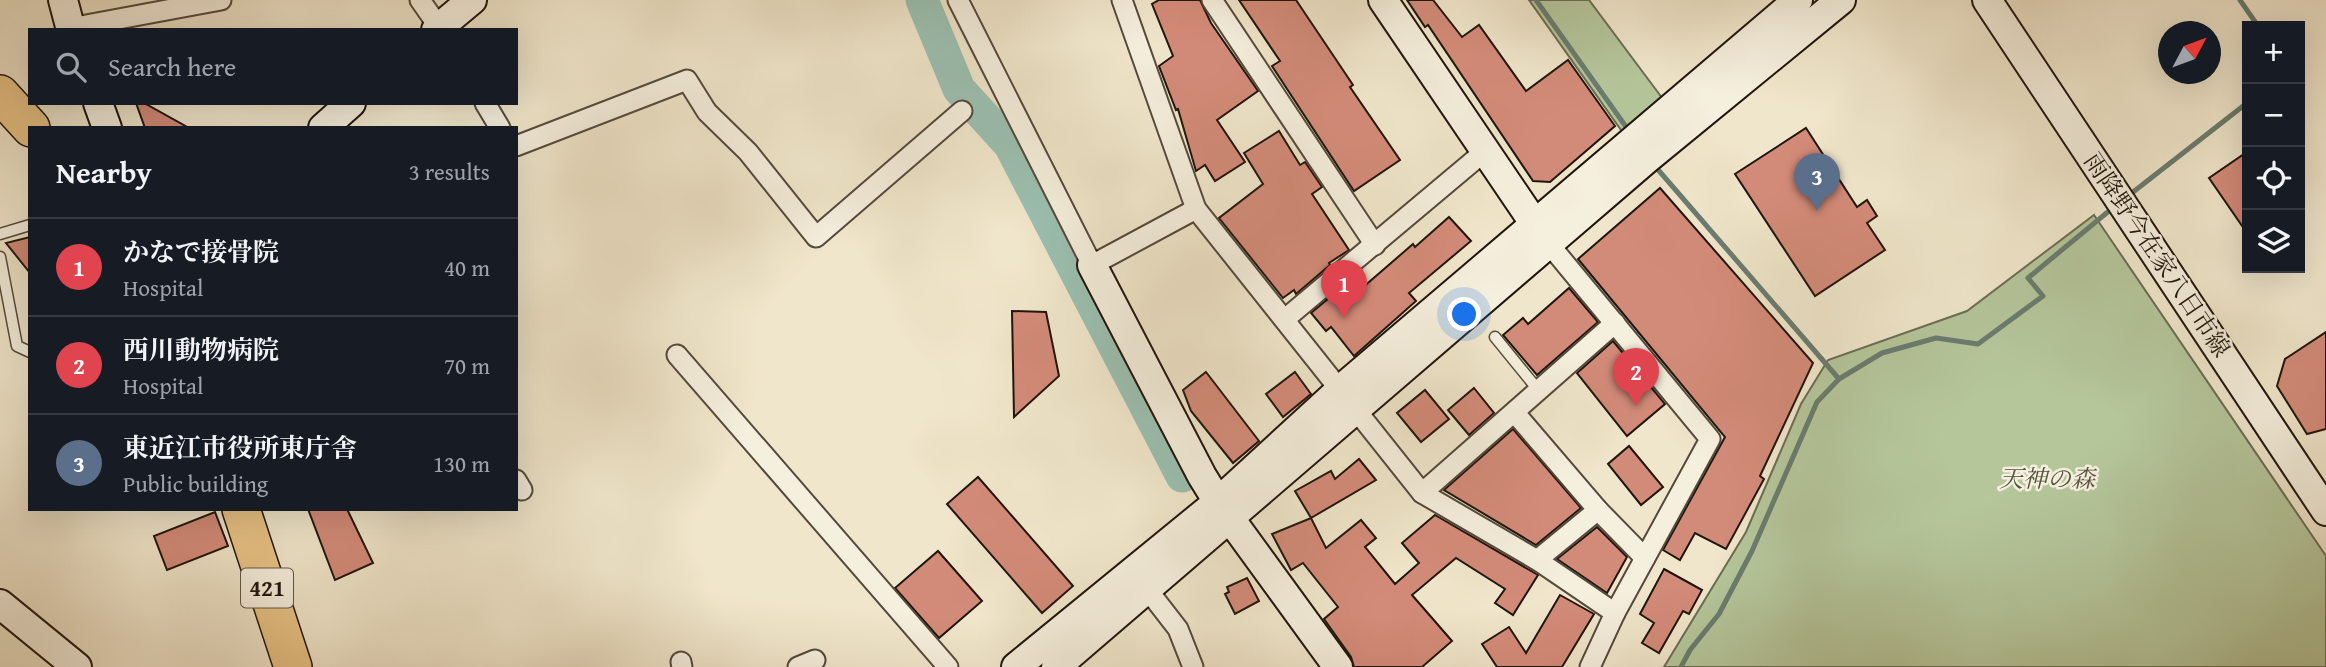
<!DOCTYPE html>
<html lang="en">
<head>
<meta charset="utf-8">
<style>
  :root { --surface:#171b24; --page:#20242c; --text:#f1f3f6; --muted:#9ea1a6; --line:#363941; --accent:#c59692 }
  body { margin:0; font-family:"Gentium Book Plus","Noto Serif JP",serif; background:var(--page); color:var(--text) }
  .controls { position:absolute; right:21px; top:21px; display:grid; overflow:hidden; border-radius:0px; box-shadow:0 7px 28px #0002 }
  .controls button { width:63px; height:63px; display:grid; place-items:center; padding:0; border:0; border-bottom:2px solid var(--line); background:var(--surface); color:var(--text); font:35px sans-serif }
  .compass { position:absolute; left:2158px; top:21px; width:63px; height:63px; border-radius:50%; background:var(--surface); box-shadow:0 7px 28px #0002; rotate:49deg }
  .you { position:absolute; left:1465px; top:315px; width:24px; height:24px; margin:-18px; border:5px solid #fff; border-radius:50%; background:#1a73e8; box-shadow:0 0 0 10px #1a73e833 }
  .badge { display:grid; place-items:center; width:46px; height:46px; border-radius:50%; background:var(--accent); color:#fff; font-size:23px; font-weight:700 }
  .pin { position:absolute; translate:-50% -58px; filter:drop-shadow(0 2px 4px #0008) }
  .pin::after { content:''; position:absolute; top:37px; width:24px; height:21px; background:inherit; clip-path:polygon(0 0,100% 0,50% 100%) }
  .list { margin:0; padding:0; list-style:none }
  h2 { display:flex; justify-content:space-between; align-items:center; height:91px; margin:0; padding:0 28px; font-size:30px }
  h2 small { font-size:23px; font-weight:400; color:var(--muted) }
  .list li { display:grid; grid-template-columns:46px 1fr auto; gap:21px; align-items:center; box-sizing:border-box; height:98px; padding:0 28px; border-top:2px solid var(--line) }
  .list b { display:block; font-size:26px; white-space:nowrap }
  .list p { margin:0; font-size:23px; white-space:nowrap; color:var(--muted) }
  .list em { font-size:23px; font-style:normal; color:var(--muted) }
  .icon { flex:none; width:38px; height:38px; fill:none; stroke:currentColor; stroke-width:2; stroke-linecap:round; stroke-linejoin:round }
  .map { position:relative; flex:none; width:2326px; height:667px; overflow:hidden }
  .search { position:absolute; background:var(--surface); box-shadow:0 7px 28px #0002; left:28px; top:28px; width:490px; height:77px; display:flex; align-items:center; gap:18px; box-sizing:border-box; padding:0 24px; border-radius:0px; color:var(--muted); font-size:26px }
  .panel { position:absolute; background:var(--surface); box-shadow:0 7px 28px #0002; left:28px; top:126px; width:490px; height:385px; border-radius:0px }
  .map>svg:first-child { display:block }
  .green { fill:#b5c69b; stroke:#6a6e54; stroke-width:2 }
  .lines { fill:none; stroke-linecap:round; stroke-linejoin:round }
  .stream { stroke:#6a7c6f; stroke-width:5 }
  .river { stroke:#9bc0b1; stroke-width:33 }
  .building { fill:#d38b79; stroke:#20150d; stroke-width:2 }
  .lane-casing { stroke:#54493c; stroke-width:13 }
  .street-casing { stroke:#54493c; stroke-width:23 }
  .secondary-casing { stroke:#20150d; stroke-width:32 }
  .highway-casing { stroke:#20150d; stroke-width:40 }
  .lane { stroke:#f5efdd; stroke-width:10 }
  .street { stroke:#f5efdd; stroke-width:19 }
  .secondary { stroke:#f5efdd; stroke-width:28 }
  .highway { stroke:#e8c386; stroke-width:37 }
  .labels { text-anchor:middle; stroke-width:5; stroke-linejoin:round; paint-order:stroke }
  .shield { fill:#f5efdd; stroke:#60564b; stroke-width:2 }
  .shield-label { font-size:23px; font-weight:bold; fill:#20150d }
  .street-label { font-size:24px; fill:#20150d; stroke:#f5efdd }
  .park-label { font-size:24px; font-style:italic; fill:#54533f; stroke:#f5efdd }
</style>
</head>
<body>
<div class="map">
<svg width="2326" height="667" viewBox="0 0 2326 667">
  <rect width="100%" height="100%" fill="#f0e6cb"/>
  <filter id="stains"><feTurbulence type="fractalNoise" baseFrequency=".00286" numOctaves="4"/><feColorMatrix values="0 0 0 0 .2 0 0 0 0 .09 0 0 0 0 .02 0 0 0 .5 -.17"/></filter>
  <radialGradient id="worn" r=".72"><stop offset=".6" stop-color="#630" stop-opacity="0"/><stop offset="1" stop-color="#630" stop-opacity=".3"/></radialGradient>
  <!-- green -->
  <g class="green">
    <polygon points="1529,0 1589,0 1680,122 1638,154"/>
    <polygon points="2094,215 2326,556 2326,667 1664,667 1746,532 1801,404 1828,360 1967,311"/>
  </g>
  <g class="lines">
    <!-- stream -->
    <g class="stream">
      <polyline points="1536,0 1629,131"/>
      <polyline points="2240,0 2258,26"/>
      <polyline points="1654,165 1839,379"/>
      <polyline points="2128,196 2247,103"/>
      <polyline points="1681,667 1690,650 1719,614 1752,551 1817,402 1839,379 1882,353 1936,338 1978,344 2043,296 2028,278 2115,206"/>
    </g>
    <!-- river -->
    <polyline class="river" points="922,0 959,89 1010,145 1182,476"/>
  </g>
  <!-- building -->
  <g class="building">
    <polygon points="1159,0 1200,0 1211,23 1258,91 1217,120 1245,162 1215,181 1205,165 1196,171 1178,109 1176,110 1159,66 1173,56 1152,4"/>
    <polygon points="1239,0 1296,0 1353,85 1350,87 1400,160 1354,191 1272,66 1280,61"/>
    <polygon points="1407,0 1433,0 1462,37 1479,25 1526,91 1568,60 1615,126 1550,182 1533,181 1428,25 1425,27"/>
    <polygon points="136,103 144,103 189,128 145,128"/>
    <polygon points="1806,128 1857,207 1867,200 1877,216 1867,223 1885,250 1815,296 1735,174"/>
    <polygon points="1279,131 1300,165 1305,162 1322,187 1312,194 1349,250 1329,263 1330,265 1296,294 1294,290 1283,298 1219,218 1263,184 1244,153"/>
    <polygon points="2247,152 2247,233 2209,178"/>
    <polygon points="1660,188 1813,363 1760,476 1764,479 1726,549 1695,533 1680,560 1663,550 1725,437 1578,259"/>
    <polygon points="1449,217 1471,241 1409,293 1416,301 1354,356 1331,327 1326,331 1311,313 1346,284 1354,295 1413,244 1415,247"/>
    <polygon points="30,237 30,273 6,243"/>
    <polygon points="1569,288 1598,322 1537,375 1503,335 1523,318 1528,324"/>
    <polygon points="1012,311 1046,312 1059,376 1014,417"/>
    <polygon points="2326,332 2326,429 2307,434 2277,386 2285,359"/>
    <polygon points="1613,341 1665,404 1627,436 1577,373"/>
    <polygon points="1206,372 1259,441 1233,463 1191,411 1183,390"/>
    <polygon points="1295,372 1311,394 1283,417 1266,394"/>
    <polygon points="1474,388 1494,413 1469,435 1448,410"/>
    <polygon points="1425,390 1449,419 1421,442 1397,413"/>
    <polygon points="1513,429 1581,508 1536,545 1444,490"/>
    <polygon points="1629,446 1663,487 1641,505 1608,464"/>
    <polygon points="1359,459 1376,480 1311,518 1295,491 1331,471 1335,479"/>
    <polygon points="978,477 1073,586 1042,613 947,504"/>
    <polygon points="308,509 347,509 373,563 335,580"/>
    <polygon points="215,512 228,546 167,570 154,536"/>
    <polygon points="1435,515 1538,575 1513,615 1495,603 1505,589 1456,558 1412,595 1452,641 1422,667 1354,667 1351,657 1324,619 1338,607 1303,563 1291,570 1272,534 1311,518 1326,548 1361,520 1376,538 1365,547 1395,584 1419,563 1402,543"/>
    <polygon points="1597,527 1627,557 1607,593 1557,559"/>
    <polygon points="938,551 982,601 939,638 895,588"/>
    <polygon points="1664,569 1702,590 1689,614 1683,611 1659,653 1642,643 1654,623 1640,614"/>
    <polygon points="1247,578 1259,601 1235,614 1225,594 1229,592 1227,587"/>
    <polygon points="1560,595 1594,614 1562,667 1497,667 1482,644 1509,627 1526,653"/>
  </g>
  <g class="lines">
    <!-- lane casing -->
    <g class="lane-casing">
      <g id="lane">
        <polyline points="0,234 30,225"/>
        <polyline points="0,257 17,346 30,352"/>
        <polyline points="1495,337 1539,391"/>
      </g>
    </g>
    <!-- street casing -->
    <g class="street-casing">
      <g id="street">
        <polyline points="420,0 441,30"/>
        <polyline points="958,0 1092,265 1196,209"/>
        <polyline points="1122,0 1196,209 1422,493 1537,560 1615,613"/>
        <polyline points="1212,0 1375,245"/>
        <polyline points="70,28 221,0"/>
        <polyline points="485,103 500,128"/>
        <polyline points="516,146 687,80 707,112 748,152 816,237 962,111"/>
        <polyline points="1549,244 1710,439 1615,613 1590,667"/>
        <polyline points="1285,319 1484,152"/>
        <polyline points="677,355 948,667"/>
        <polyline points="1515,413 1598,510 1645,558"/>
        <polyline points="516,480 522,490"/>
        <polyline points="1422,493 1615,323"/>
        <polyline points="1537,560 1598,510"/>
        <polyline points="1147,589 1178,629 1193,667"/>
        <polyline points="681,662 682,667"/>
        <polyline points="798,667 815,660"/>
      </g>
    </g>
    <!-- secondary casing -->
    <g class="secondary-casing">
      <g id="secondary">
        <polyline points="63,0 71,30"/>
        <polyline points="1383,0 1545,239"/>
        <polyline points="1987,0 2326,511"/>
        <polyline points="436,30 472,0"/>
        <polyline points="98,103 107,128"/>
        <polyline points="323,128 351,103"/>
        <polyline points="1092,265 1202,476 1218,502 1338,667"/>
        <polyline points="0,604 77,667"/>
        <polyline points="1016,667 1218,502 1340,390 1798,0"/>
        <polyline points="1056,667 1648,158 1841,0"/>
      </g>
    </g>
    <!-- highway casing -->
    <g class="highway-casing">
      <g id="highway">
        <polyline points="0,94 31,128"/>
        <polyline points="241,509 293,667"/>
      </g>
    </g>
    <!-- lane -->
    <use href="#lane" class="lane"/>
    <!-- street -->
    <use href="#street" class="street"/>
    <!-- secondary -->
    <use href="#secondary" class="secondary"/>
    <!-- highway -->
    <use href="#highway" class="highway"/>
  </g>
  <g class="labels">
    <!-- shield labels -->
    <rect class="shield" x="241" y="568.5" width="52" height="39" rx="5"/>
    <g class="shield-label">
      <text x="267" y="596">421</text>
    </g>
    <!-- street labels -->
    <g class="street-label">
      <text transform="translate(2157 255) rotate(56)" y="8">雨降野今在家八日市線</text>
    </g>
    <!-- park labels -->
    <g class="park-label">
      <text x="2047" y="487">天神の森</text>
    </g>
  </g>
  <rect width="100%" height="100%" filter="url(#stains)"/>
  <rect width="100%" height="100%" fill="url(#worn)"/>
</svg>
<div class="controls">
<button>+</button>
<button>−</button>
<button><svg class="icon" aria-label="locate" viewBox="0 0 24 24"><circle cx="12" cy="12" r="6"/><path d="M12 2v4M12 18v4M2 12h4M18 12h4"/></svg></button>
<button><svg class="icon" aria-label="layers" viewBox="0 0 24 24"><path d="M12 4l9 5-9 5-9-5zM3 14l9 5 9-5"/></svg></button>
</div>
<svg class="compass" viewBox="-18 -18 36 36"><path d="M0-13l5 13h-10z" fill="#e53935"/><path d="M0 13l5-13h-10z" fill="#9ea1a6"/></svg>
<div class="you"></div>
<div class="pin badge" style="left:1344px;top:318px;background:#e0444e">1</div>
<div class="pin badge" style="left:1636px;top:406px;background:#e0444e">2</div>
<div class="pin badge" style="left:1817px;top:211px;background:#5c6f8a">3</div>
<div class="search"><svg class="icon" aria-label="search" viewBox="0 0 24 24"><circle cx="10" cy="10" r="6"/><path d="M15 15l6 6"/></svg>Search here</div>
<section class="panel">
<h2>Nearby<small>3 results</small></h2>
<ul class="list">
<li><span class="badge" style="background:#e0444e">1</span><div><b>かなで接骨院</b><p>Hospital</p></div><em>40 m</em></li>
<li><span class="badge" style="background:#e0444e">2</span><div><b>西川動物病院</b><p>Hospital</p></div><em>70 m</em></li>
<li><span class="badge" style="background:#5c6f8a">3</span><div><b>東近江市役所東庁舎</b><p>Public building</p></div><em>130 m</em></li>
</ul>
</section>
</div>
</body>
</html>
